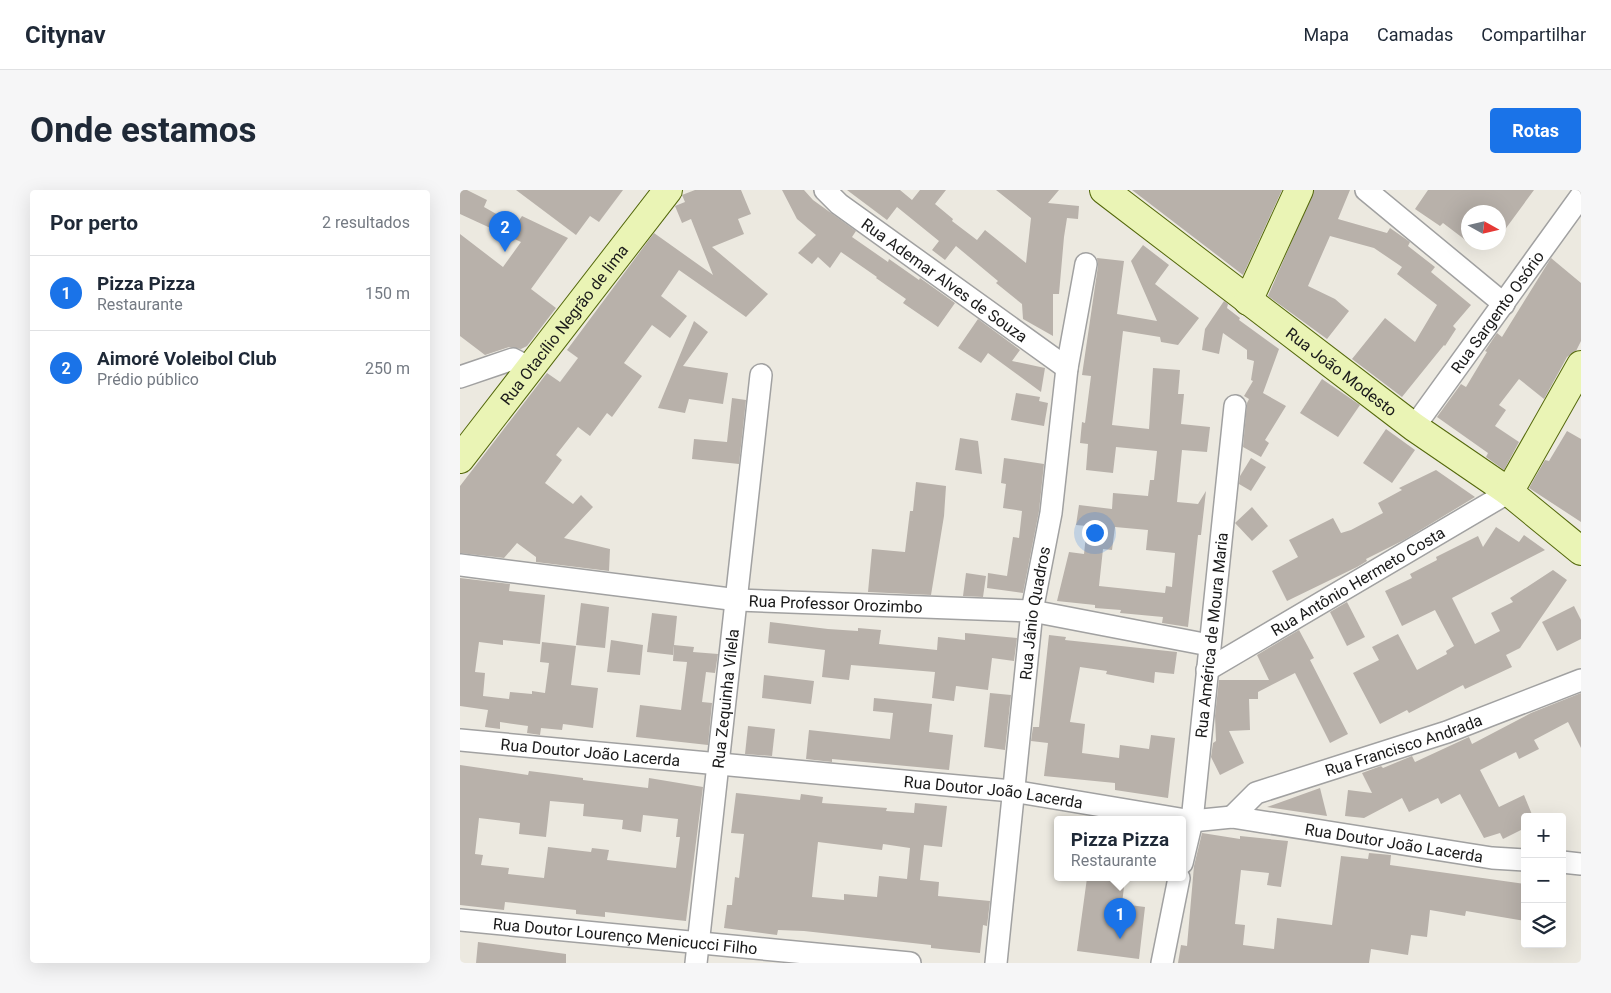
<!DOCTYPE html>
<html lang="pt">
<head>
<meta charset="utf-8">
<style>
  :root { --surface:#fff; --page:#f6f6f7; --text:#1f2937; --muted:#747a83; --line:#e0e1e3; --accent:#1a73e8 }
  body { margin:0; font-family:Roboto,sans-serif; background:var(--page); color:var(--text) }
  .controls { position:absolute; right:15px; bottom:15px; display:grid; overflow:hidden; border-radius:5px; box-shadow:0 5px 20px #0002 }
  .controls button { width:45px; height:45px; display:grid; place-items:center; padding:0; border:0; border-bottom:1px solid var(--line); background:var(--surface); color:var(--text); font:25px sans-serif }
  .compass { position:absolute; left:1001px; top:15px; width:45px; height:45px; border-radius:50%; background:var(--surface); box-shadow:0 5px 20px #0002; rotate:98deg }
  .you { position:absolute; left:634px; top:342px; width:18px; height:18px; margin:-12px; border:4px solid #fff; border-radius:50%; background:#1a73e8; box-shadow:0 0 0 8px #1a73e833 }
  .badge { display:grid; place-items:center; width:32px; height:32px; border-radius:50%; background:var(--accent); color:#fff; font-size:16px; font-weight:700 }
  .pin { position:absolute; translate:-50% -41px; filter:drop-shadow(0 1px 2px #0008) }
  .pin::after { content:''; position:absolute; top:26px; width:18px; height:15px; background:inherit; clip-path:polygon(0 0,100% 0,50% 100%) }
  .popup { position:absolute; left:594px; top:626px; width:132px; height:65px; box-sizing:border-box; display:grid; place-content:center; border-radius:5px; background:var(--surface); filter:drop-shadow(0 1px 4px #0005); font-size:16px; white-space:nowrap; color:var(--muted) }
  .popup b { font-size:19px; color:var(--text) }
  .popup::after { content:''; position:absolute; left:50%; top:100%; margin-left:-10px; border:10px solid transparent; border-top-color:var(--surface) }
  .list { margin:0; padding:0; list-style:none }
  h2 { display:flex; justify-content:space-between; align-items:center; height:65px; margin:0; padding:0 20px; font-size:21px }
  h2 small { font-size:16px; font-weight:400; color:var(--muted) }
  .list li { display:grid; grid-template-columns:32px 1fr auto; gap:15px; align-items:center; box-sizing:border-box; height:75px; padding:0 20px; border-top:1px solid var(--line) }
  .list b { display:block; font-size:19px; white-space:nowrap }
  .list p { margin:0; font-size:16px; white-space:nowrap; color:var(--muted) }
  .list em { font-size:16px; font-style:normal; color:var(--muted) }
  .icon { flex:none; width:28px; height:28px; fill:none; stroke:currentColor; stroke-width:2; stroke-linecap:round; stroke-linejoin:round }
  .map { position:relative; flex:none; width:1121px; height:773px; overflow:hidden; border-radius:5px }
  header { display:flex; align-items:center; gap:30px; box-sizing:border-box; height:70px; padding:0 25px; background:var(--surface); border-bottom:1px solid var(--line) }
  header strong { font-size:24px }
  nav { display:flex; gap:28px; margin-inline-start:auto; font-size:18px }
  .intro { display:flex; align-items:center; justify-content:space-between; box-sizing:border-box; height:120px; padding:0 30px }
  h1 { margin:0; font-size:35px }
  .button { padding:12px 22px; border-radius:5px; background:var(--accent); color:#fff; font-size:18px; font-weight:700 }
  main { display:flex; gap:30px; padding:0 30px }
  aside { flex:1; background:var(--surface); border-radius:5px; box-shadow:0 5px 20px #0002 }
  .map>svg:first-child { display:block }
  .building { fill:#b8b1aa; fill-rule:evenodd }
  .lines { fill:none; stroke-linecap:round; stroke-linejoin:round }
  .street-casing { stroke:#a1a1a1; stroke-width:24 }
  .secondary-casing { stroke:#54680b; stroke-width:30 }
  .street { stroke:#fff; stroke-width:21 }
  .secondary { stroke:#eaf4b5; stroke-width:28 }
  .labels { text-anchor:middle; stroke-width:4; stroke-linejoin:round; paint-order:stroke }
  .street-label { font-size:16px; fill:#1a1a1a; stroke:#fff }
</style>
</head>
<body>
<header>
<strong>Citynav</strong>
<nav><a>Mapa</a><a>Camadas</a><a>Compartilhar</a></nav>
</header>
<div class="intro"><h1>Onde estamos</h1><a class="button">Rotas</a></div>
<main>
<aside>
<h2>Por perto<small>2 resultados</small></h2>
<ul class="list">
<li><span class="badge">1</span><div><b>Pizza Pizza</b><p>Restaurante</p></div><em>150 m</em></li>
<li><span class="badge">2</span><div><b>Aimoré Voleibol Club</b><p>Prédio público</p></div><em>250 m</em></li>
</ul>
</aside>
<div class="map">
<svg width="1121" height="773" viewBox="0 0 1121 773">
  <rect width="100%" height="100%" fill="#ece9e0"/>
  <!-- building -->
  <g class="building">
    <polygon points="0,0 7,0 27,10 24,17 56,35 62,26 108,48 71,99 96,118 67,156 61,159 49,157 25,165 0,146 0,44 43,77 61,52 0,24"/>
    <polygon points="56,0 163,0 139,32 130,26 116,45"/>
    <polygon points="235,0 281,0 291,24 278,29 284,44 252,57 308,104 286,127 219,80 201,106 227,126 210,148 192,135 164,173 182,186 160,216 152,227 147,223 130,246 118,237 96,265 102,270 85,293 113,314 121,305 133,317 104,348 150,359 149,381 76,372 76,367 57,353 44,368 0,363 0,296 87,183 100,192 118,168 107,160 194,43 253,85 231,29 222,33 215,16 225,12 222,5"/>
    <polygon points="322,0 344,0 353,10 396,41 392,47 428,72 429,69 459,90 460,88 495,113 478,137 443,113 446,109 416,88 417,87 381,62 370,78 358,67 352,74 338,63 356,45 337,29"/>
    <polygon points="387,0 440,0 452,10 460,0 486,0 475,14 493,29 492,31 517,50 525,40 566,73 571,28 536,0 599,0 588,13 619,16 618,29 607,28 604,47 599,104 593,104 593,146 563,129 562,114 536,93 538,91 496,56 485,70 472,60 479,51 437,17 427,30"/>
    <polygon points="672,0 822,0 783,85"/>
    <polygon points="854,0 890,0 878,29 927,43 930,38 950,52 948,56 975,77 971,82 1011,115 993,136 996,139 985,156 984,155 942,207 892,169 925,128 955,152 977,115 937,84 942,77 914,58 870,46 848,96 875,109 889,121 867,149 808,106"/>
    <polygon points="968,0 1074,0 1038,49 1038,22 1008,22 1008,52 983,33 980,36 955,19"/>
    <path d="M683,55L709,75L695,94L739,128L718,155L701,152L700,147L663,141L652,235L689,239L693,178L720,180L718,204H724L721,234L750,237L747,262L722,260L717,312L738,314L746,301L741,345H738L728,437L702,433L703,427L660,423L661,420L635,418V415L597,411L609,362L624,364L627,336L616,335L619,315L652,319L653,303L688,306L690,290H694L697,261L656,257L653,283L626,280L628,254L620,253L622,232L625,233L631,186L622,185L638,76L637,68L664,71L657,124L697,131L671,71ZM655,337L688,340L686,360L715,363L712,397L706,396L705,403L639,396L643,359L652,360Z"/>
    <polygon points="1091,68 1121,93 1121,151 1116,161 1107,167 1084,209 1059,189 1039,215 1046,220 1035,236 1059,252 1044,280 1026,267 1028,263 977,227 1001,194 1006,197 1027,162 1025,161 1037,143 1042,147"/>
    <polygon points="764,111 768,114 767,118 780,128 779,130 819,159 803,203 826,216 805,250 809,253 801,267 783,257 787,213 789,209 784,206 793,191 791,190 794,171 787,169 787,160 763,143 759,164 742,160 745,139"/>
    <polygon points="518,129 560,160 552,171 585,178 581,202 528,163 521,173 498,158"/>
    <polygon points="234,131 248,142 223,176 268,183 263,214 229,209 225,223 198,218"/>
    <polygon points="862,189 900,215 878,247 840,223"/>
    <polygon points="556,203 580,207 579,211 588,213 584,236 551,230"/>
    <polygon points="272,208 286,210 279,274 232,269 234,249 267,252"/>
    <polygon points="926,239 955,260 932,293 903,273"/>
    <polygon points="1107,241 1121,249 1121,332 1069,298 1085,270 1089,271"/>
    <polygon points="500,248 518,251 522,284 495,280"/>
    <polygon points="544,268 584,274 579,321 563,403 527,398 528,383 547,386 553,347 559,348 562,321 543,318 546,294 541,293"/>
    <polygon points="791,268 806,277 791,301 779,294 780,286"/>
    <polygon points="976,280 1015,307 944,350 906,369 907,371 897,377 827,411 812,381 838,367 829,350 873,328 881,343 891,340 923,323 918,313 942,300 939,298"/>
    <polygon points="456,292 486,296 484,326 471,405 408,402 412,359 445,362 450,321 453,321"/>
    <polygon points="792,317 808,336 792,351 775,333"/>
    <polygon points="1036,337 1059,352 1064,345 1085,360 992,408 1015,454 1040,441 1031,423 1053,412 1050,408 1093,380 1107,390 1060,458 1046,465 1052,477 1005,499 1003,495 949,523 947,520 920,534 893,483 919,470 912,457 938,444 957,480 987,464 986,461 994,456 975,420 942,436 925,401 952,388 950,384 977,370 976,367 1018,346 1023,357"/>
    <polygon points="506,383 526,386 523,407 503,406"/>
    <polygon points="0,388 50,394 49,401 85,405 80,454 43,450 43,455 19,452 15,482 25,483 23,506 49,509 50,502 72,504 72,501 85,503 89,473 80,472 82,452 116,456 111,495 138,498 133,538 103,534 102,540 81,538 80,545 67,543 68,536 40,532 40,539 25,537 28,520 0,516"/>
    <polygon points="887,412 905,447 887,456 870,422"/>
    <polygon points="121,413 149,417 145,458 116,455"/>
    <polygon points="1114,416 1121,430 1121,449 1097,461 1082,432"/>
    <polygon points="192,423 217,426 213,465 187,462"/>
    <polygon points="310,432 368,439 398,441 398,438 421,440 419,454 477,460 478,447 505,450 505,443 557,448 554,471 532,468 528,500 496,496 494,511 472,508 475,482 391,475 389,490 362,487 365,460 308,453"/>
    <polygon points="839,440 854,468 850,470 888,544 870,553 835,483 798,502 798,509 789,509 790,540 769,541 784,573 760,585 751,567 753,553 756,551 755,526 759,490 809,490 797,465"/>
    <polygon points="589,445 606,447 605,450 717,462 714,484 695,482 694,493 646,484 647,481 620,477 610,532 625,534 622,563 659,568 660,555 689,559 691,545 715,548 708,608 655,600 655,593 584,586 588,553 571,551 573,537 579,537"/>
    <polygon points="151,450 183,455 180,485 147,482"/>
    <polygon points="214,455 234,457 233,462 258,464 255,483 246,482 242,512 252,513 248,555 176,547 180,515 221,520 227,472 213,471"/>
    <polygon points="304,485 354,491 351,514 302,508"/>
    <polygon points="530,503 551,505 545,560 524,557"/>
    <polygon points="1121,503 1121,558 1108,532 1074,550 1079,559 1059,569 1056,562 1020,580 1039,617 1064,605 1073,627 1065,627 1065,638 1043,649 1040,643 1024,648 1000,604 981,614 978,608 949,622 942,608 904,628 885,626 888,600 912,603 902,583 921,576 923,578 952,566 955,572 1009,547 1012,554 1071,523"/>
    <polygon points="414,508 472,514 469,542 493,545 489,580 372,569 372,572 346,569 349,540 430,549 433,523 413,521"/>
    <polygon points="288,536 315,539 312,566 285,564"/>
    <path d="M0,575L68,585L69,581L93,584L123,588V590L188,598L189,588L243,597L226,731L145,722V727L116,724V720L45,712L44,720L0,715ZM90,611L124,614L123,626L163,630L162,639L181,642L183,625L218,629L216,647H220L216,678L147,670L149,660L132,658L131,662L88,657L84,688L48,684L49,678L21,675L23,665L15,664L19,628L60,633L59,644L86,647Z"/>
    <polygon points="860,598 867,626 807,617"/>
    <path d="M276,603L340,610L341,604L363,607L362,613L427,618L426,621L454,623L455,613L487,616L482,657L464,655L460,690L479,692L478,706L530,711L527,736L523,735L520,763L471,758V755L344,741L318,740L317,745L264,738L267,715H272L275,687L279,688L284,644L271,643ZM358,652L422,660L423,654L450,658L447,689L419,686L417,707L384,704V710L352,707Z"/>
    <polygon points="742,643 780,649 780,646 828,651 821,697 807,695 809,683 781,680 775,734 785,735 783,755 814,759 817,728 872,735 881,666 908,669 909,663 931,665 930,675 1065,694 1065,731 1006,721 1005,726 970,720 967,747 951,745 948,765 911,759 909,773 718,773 721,755 727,756 734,676"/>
    <polygon points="627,688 665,688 662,714 685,717 679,769 617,761"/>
    <polygon points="18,752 106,764 106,773 16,773"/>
  </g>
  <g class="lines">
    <!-- street casing -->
    <g class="street-casing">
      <g id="street">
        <path id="s1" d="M365,0L379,14L607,178"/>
        <polyline points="906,0 1044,114"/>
        <polyline points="0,187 53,169 72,179"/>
        <path id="s2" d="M954,237L1121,6"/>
        <path id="s3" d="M0,375L278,410L572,421L749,455"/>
        <path id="s4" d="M747,480L1049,302"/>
        <path id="s5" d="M0,550L552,601L732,631L772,627L1032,668L1065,670"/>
        <path id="s6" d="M772,627L796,603L987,542L1121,490"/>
        <polyline points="1102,672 1121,674"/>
        <path id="s7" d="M722,673L732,631L775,216"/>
        <path id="s8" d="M0,730L450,773"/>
        <path id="s9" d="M236,773L301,185"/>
        <path id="s10" d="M536,773L572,421L591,323L607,178L626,74"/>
        <polyline points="702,773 719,688"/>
      </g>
    </g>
    <!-- secondary casing -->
    <g class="secondary-casing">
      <g id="secondary">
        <path id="s11" d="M644,0L954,237L1049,302L1121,361"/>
        <polyline points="788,111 839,0"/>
        <path id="s12" d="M0,269L208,0"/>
        <polyline points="1049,302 1121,175"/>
      </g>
    </g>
    <!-- street -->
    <use href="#street" class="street"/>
    <!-- secondary -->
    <use href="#secondary" class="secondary"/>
  </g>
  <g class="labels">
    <!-- street labels -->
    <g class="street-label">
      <text dy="6" stroke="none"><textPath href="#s1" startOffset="150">Rua Ademar Alves de Souza</textPath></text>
      <text dy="6" stroke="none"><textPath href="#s2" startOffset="142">Rua Sargento Osório</textPath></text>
      <text dy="6" stroke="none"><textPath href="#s12" startOffset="170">Rua Otacílio Negrão de lima</textPath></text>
      <text dy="6" stroke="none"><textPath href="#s11" startOffset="299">Rua João Modesto</textPath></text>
      <text dy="6" stroke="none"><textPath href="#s4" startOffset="175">Rua Antônio Hermeto Costa</textPath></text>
      <text dy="6" stroke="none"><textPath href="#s3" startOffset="378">Rua Professor Orozimbo</textPath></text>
      <text dy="6" stroke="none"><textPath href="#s10" startOffset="352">Rua Jânio Quadros</textPath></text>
      <text dy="6" stroke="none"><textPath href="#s7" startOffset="230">Rua América de Moura Maria</textPath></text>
      <text dy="6" stroke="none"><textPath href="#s9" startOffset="266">Rua Zequinha Vilela</textPath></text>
      <text dy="6" stroke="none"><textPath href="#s6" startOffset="189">Rua Francisco Andrada</textPath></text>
      <text dy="6" stroke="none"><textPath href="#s5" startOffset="131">Rua Doutor João Lacerda</textPath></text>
      <text dy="6" stroke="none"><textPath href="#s5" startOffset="536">Rua Doutor João Lacerda</textPath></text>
      <text dy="6" stroke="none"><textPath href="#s5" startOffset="941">Rua Doutor João Lacerda</textPath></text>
      <text dy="6" stroke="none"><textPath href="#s8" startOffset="166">Rua Doutor Lourenço Menicucci Filho</textPath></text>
    </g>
  </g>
</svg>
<div class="controls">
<button>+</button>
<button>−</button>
<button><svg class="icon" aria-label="layers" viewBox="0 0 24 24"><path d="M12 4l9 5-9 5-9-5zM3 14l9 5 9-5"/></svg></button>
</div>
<svg class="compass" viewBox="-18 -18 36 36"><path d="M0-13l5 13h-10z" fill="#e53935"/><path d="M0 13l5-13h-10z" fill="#747a83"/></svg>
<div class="you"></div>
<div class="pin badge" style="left:660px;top:749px">1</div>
<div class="popup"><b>Pizza Pizza</b>Restaurante</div>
<div class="pin badge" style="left:45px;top:62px">2</div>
</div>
</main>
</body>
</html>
